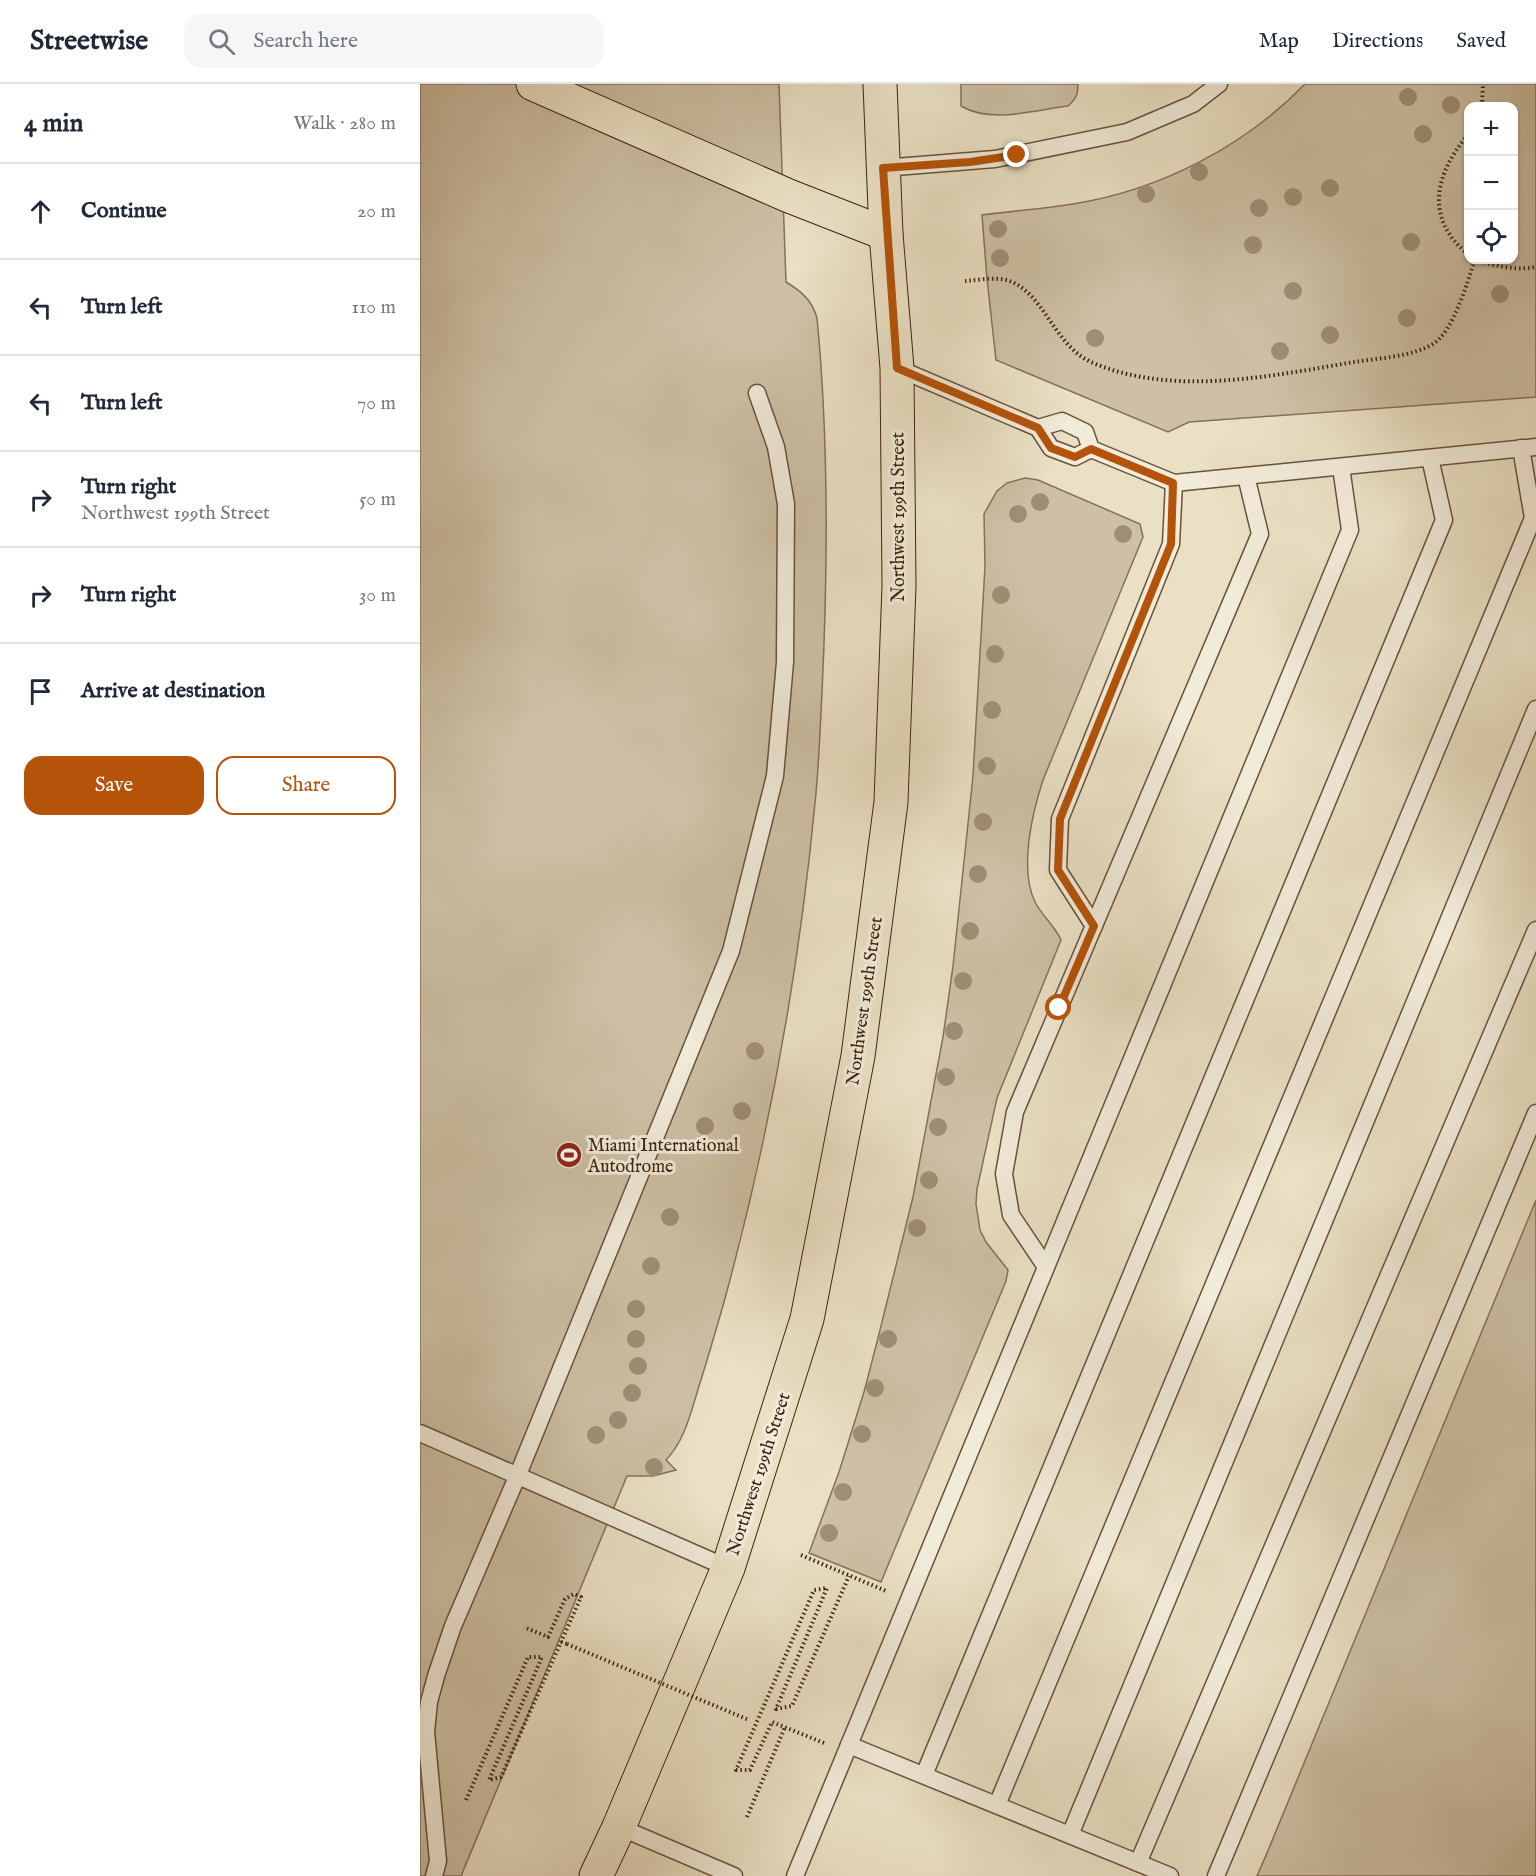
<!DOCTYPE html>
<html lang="en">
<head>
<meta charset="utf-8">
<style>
  :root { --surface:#fff; --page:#f6f6f7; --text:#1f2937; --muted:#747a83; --line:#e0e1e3; --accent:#b45309 }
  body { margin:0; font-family:"IM FELL English",serif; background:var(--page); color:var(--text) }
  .controls { position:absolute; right:18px; top:18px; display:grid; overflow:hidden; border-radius:12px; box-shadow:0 2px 4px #0004 }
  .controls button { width:54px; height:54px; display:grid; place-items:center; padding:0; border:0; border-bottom:2px solid var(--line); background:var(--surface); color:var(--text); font:30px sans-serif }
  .stop { position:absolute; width:18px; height:18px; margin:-14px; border:4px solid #b45309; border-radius:50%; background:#fff }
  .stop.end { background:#b45309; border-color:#fff; box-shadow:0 2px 6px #0008 }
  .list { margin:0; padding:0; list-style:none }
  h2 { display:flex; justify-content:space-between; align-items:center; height:78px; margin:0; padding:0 24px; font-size:26px }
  h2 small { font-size:20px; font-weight:400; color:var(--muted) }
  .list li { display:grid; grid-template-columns:39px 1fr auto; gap:18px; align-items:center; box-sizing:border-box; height:96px; padding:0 24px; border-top:2px solid var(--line) }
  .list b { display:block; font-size:22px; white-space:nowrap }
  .list p { margin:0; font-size:20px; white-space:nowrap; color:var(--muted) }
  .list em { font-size:20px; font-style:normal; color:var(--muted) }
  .actions { display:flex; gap:12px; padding:18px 24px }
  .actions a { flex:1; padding:14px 0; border:2px solid var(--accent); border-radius:18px; text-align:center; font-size:21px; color:var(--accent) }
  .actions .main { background:var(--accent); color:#fff }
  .icon { flex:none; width:33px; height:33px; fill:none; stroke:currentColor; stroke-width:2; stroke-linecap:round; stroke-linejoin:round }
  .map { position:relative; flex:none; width:1116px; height:1792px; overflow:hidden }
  header { display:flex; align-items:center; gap:36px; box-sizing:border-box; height:84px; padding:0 30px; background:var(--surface); border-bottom:2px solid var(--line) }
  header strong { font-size:28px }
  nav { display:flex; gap:33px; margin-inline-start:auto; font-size:21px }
  .search { width:420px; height:54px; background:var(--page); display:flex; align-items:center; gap:15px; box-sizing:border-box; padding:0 21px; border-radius:18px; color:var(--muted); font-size:22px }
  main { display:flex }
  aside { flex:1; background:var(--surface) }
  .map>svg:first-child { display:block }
  .green { fill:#cdc0a5; stroke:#85715a; stroke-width:1.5; fill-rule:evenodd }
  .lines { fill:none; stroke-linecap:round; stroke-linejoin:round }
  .service-casing { stroke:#68523c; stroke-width:19 }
  .primary-casing { stroke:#3d220f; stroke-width:35 }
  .motorway-casing { stroke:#3d220f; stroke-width:35 }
  .path { stroke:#3d220f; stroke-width:4; stroke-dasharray:1.5 3; stroke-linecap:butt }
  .service { stroke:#f1ebd9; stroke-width:16 }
  .primary { stroke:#eae0c4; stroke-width:33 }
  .motorway { stroke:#eae0c4; stroke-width:33 }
  .path-bridge { stroke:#3d220f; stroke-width:4; stroke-dasharray:1.5 3; stroke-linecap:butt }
  .tree { fill:#9f8e75 }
  .route { stroke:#b45309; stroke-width:8 }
  .labels { text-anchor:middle; stroke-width:6; stroke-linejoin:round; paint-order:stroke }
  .street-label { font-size:18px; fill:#3d220f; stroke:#f1ebd9 }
  .poi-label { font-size:18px; fill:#3d220f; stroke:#f1ebd9; text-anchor:start }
</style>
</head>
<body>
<header>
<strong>Streetwise</strong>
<div class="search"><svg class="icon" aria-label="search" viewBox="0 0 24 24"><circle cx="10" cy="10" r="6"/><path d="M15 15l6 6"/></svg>Search here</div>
<nav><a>Map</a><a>Directions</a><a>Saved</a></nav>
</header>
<main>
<aside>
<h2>4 min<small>Walk · 280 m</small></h2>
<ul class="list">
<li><svg class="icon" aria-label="ahead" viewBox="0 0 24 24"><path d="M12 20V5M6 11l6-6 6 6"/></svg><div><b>Continue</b></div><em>20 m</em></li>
<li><svg class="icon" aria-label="left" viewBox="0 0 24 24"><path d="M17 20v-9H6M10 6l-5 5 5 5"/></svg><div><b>Turn left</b></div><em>110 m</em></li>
<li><svg class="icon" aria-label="left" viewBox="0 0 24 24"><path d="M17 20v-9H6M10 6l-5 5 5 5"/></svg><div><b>Turn left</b></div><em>70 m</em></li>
<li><svg class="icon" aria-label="right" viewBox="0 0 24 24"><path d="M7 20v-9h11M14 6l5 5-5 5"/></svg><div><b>Turn right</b><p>Northwest 199th Street</p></div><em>50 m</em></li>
<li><svg class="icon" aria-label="right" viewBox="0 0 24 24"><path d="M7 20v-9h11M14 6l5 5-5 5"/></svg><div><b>Turn right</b></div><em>30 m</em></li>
<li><svg class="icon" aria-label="arrive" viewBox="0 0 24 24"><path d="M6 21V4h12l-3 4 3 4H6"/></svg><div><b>Arrive at destination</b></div></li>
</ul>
<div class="actions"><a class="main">Save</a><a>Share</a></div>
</aside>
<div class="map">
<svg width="1116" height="1792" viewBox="0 0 1116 1792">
  <rect width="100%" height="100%" fill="#eae0c4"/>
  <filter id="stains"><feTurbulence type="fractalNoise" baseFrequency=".00333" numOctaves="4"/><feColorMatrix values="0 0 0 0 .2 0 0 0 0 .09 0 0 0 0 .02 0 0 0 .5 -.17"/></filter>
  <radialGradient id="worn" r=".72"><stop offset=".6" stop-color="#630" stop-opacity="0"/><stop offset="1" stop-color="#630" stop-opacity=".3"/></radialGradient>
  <!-- green -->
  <g class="green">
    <path d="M0,0H359L366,198C381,207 392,216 397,234C409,358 408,483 402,608C400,645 399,682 395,719C379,887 349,1054 304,1218C296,1246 288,1274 279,1302C271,1328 265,1356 246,1376L256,1386L233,1392H207L41,1792H0Z"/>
    <path d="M541,0H658C658,11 656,15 648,22C615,26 571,40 541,22Z"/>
    <path d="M885,0H1116V313L769,338L748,348L576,276L567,195L562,131C592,127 623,125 653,120C740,106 824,63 885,0ZM1048,22H1094V176H1048Z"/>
    <path d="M605,394L618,396L720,440L723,453L623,696C612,730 599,785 615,818C622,832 635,842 641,856L577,1014L557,1105L556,1120L560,1146L566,1158L588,1186L586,1197L461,1498L389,1469L419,1388L444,1308L457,1258L493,1113L523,953L533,882L553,692L565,482L564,430L577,407L587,399Z"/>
    <polygon points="1116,1116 1116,1792 837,1792 847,1769"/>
  </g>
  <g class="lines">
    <!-- service casing -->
    <g class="service-casing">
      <g id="service">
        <polyline points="463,84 575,75 707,48 773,20 799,0"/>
        <polyline points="477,284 618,344 631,364 655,373 671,365"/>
        <polyline points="618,344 642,337 665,348 671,365 754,399 1116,363"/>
        <polyline points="674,842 638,786 640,735 751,460 754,399"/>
        <polyline points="626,1183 591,1131 584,1090 595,1028 840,450 826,392"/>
        <polyline points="0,1349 308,1484"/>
        <polyline points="429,1661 750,1792"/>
        <polyline points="504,1691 1024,436 1010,374"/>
        <polyline points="577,1721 1113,434 1101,364"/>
        <polyline points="199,1743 314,1792"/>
        <polyline points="650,1751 1116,625"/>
        <polyline points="718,1779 1116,846"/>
        <polyline points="14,1792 18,1777 6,1648 9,1618 16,1592 33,1542 97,1393 311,867 355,692 365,578 366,420 356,363 337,309"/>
        <polyline points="375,1792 930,446 921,383"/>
        <polyline points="796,1792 1116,1029"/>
      </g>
    </g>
    <!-- primary casing -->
    <g class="primary-casing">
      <polyline id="primary" points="176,1792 199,1743 308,1484 387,1235 438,972 471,718 479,502 477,284 466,150 460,0"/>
    </g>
    <!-- motorway casing -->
    <g class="motorway-casing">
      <polyline id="motorway" points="113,0 369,112 466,150"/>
    </g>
    <!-- path -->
    <g class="path">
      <polyline points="1062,22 1063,0"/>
      <path d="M1048,51C1015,89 1004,135 1048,170"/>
      <path d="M1055,176C1077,182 1094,187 1116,183"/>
      <path d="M545,197C558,196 573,193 586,196C624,206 633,262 673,279C755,313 850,292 934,278C959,274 991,273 1013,260C1034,247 1047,198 1055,176"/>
      <polyline points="381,1471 466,1507"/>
      <polyline points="141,1558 147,1560"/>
      <polyline points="404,1659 352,1638 330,1686 316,1686 394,1506 407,1504 356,1625 372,1622 429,1492"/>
      <polyline points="46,1716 108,1573 122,1573 69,1696 81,1693 161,1513 154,1510 145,1515 128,1553 104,1543"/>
      <polyline points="327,1733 365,1643"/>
    </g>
    <!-- service -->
    <use href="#service" class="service"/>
    <!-- primary -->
    <use href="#primary" class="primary"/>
    <!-- motorway -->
    <use href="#motorway" class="motorway"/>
    <!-- path-bridge -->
    <polyline class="path-bridge" points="147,1560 329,1636"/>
  </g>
  <!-- trees -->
  <g class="tree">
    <circle cx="988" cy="13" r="9"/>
    <circle cx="1031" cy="21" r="9"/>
    <circle cx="1003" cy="50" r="9"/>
    <circle cx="779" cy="88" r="9"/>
    <circle cx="910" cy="104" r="9"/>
    <circle cx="726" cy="110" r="9"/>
    <circle cx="873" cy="113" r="9"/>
    <circle cx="839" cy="124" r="9"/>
    <circle cx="578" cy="145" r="9"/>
    <circle cx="991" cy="158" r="9"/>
    <circle cx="833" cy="161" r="9"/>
    <circle cx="580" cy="174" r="9"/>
    <circle cx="873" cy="207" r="9"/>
    <circle cx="1080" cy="210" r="9"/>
    <circle cx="987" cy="234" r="9"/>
    <circle cx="910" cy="251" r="9"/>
    <circle cx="675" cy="254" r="9"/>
    <circle cx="860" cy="267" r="9"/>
    <circle cx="620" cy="418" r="9"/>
    <circle cx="598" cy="430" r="9"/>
    <circle cx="703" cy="450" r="9"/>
    <circle cx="581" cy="511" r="9"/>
    <circle cx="575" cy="570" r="9"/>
    <circle cx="572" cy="626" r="9"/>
    <circle cx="567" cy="682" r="9"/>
    <circle cx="563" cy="738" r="9"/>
    <circle cx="558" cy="790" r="9"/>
    <circle cx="550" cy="847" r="9"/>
    <circle cx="543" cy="897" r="9"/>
    <circle cx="534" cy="947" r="9"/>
    <circle cx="335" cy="967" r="9"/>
    <circle cx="526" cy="993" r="9"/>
    <circle cx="322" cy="1027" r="9"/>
    <circle cx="285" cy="1042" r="9"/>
    <circle cx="518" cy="1043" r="9"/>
    <circle cx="509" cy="1096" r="9"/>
    <circle cx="250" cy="1133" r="9"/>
    <circle cx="497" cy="1144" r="9"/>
    <circle cx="231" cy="1182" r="9"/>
    <circle cx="216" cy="1225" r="9"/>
    <circle cx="216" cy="1255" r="9"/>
    <circle cx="468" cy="1255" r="9"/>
    <circle cx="218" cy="1282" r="9"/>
    <circle cx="455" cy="1304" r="9"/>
    <circle cx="212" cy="1309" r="9"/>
    <circle cx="198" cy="1336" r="9"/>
    <circle cx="442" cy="1350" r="9"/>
    <circle cx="176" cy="1351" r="9"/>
    <circle cx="234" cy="1383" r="9"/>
    <circle cx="423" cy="1408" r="9"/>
    <circle cx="409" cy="1449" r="9"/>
  </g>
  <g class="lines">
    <!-- route -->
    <polyline class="route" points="597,71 550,78 463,84 477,284 618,344 631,364 655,373 671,365 753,399 751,460 640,735 638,786 674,842 639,924"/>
  </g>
  <!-- icons -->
  <defs>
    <g id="stadium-disc" transform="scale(1.35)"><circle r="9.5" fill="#8f2418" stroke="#f1ebd9"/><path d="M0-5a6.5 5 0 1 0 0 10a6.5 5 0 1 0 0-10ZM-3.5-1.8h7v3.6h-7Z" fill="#fff"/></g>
  </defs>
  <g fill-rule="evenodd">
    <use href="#stadium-disc" x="149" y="1071"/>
  </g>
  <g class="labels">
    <!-- street labels -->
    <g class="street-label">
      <text transform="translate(478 433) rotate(-90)" y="6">Northwest 199th Street</text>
      <text transform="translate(444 917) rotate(-82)" y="6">Northwest 199th Street</text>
      <text transform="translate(338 1390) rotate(-72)" y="6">Northwest 199th Street</text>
    </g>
    <!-- poi labels -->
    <g class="poi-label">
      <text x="168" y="1067">Miami International<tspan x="168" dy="21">Autodrome</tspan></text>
    </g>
  </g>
  <rect width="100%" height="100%" filter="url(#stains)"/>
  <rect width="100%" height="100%" fill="url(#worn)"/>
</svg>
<div class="controls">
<button>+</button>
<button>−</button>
<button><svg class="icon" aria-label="locate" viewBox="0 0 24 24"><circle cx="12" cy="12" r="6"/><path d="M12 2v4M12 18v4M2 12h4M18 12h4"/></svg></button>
</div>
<div class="stop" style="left:639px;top:924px"></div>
<div class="stop end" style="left:597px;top:71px"></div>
</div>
</main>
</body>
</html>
